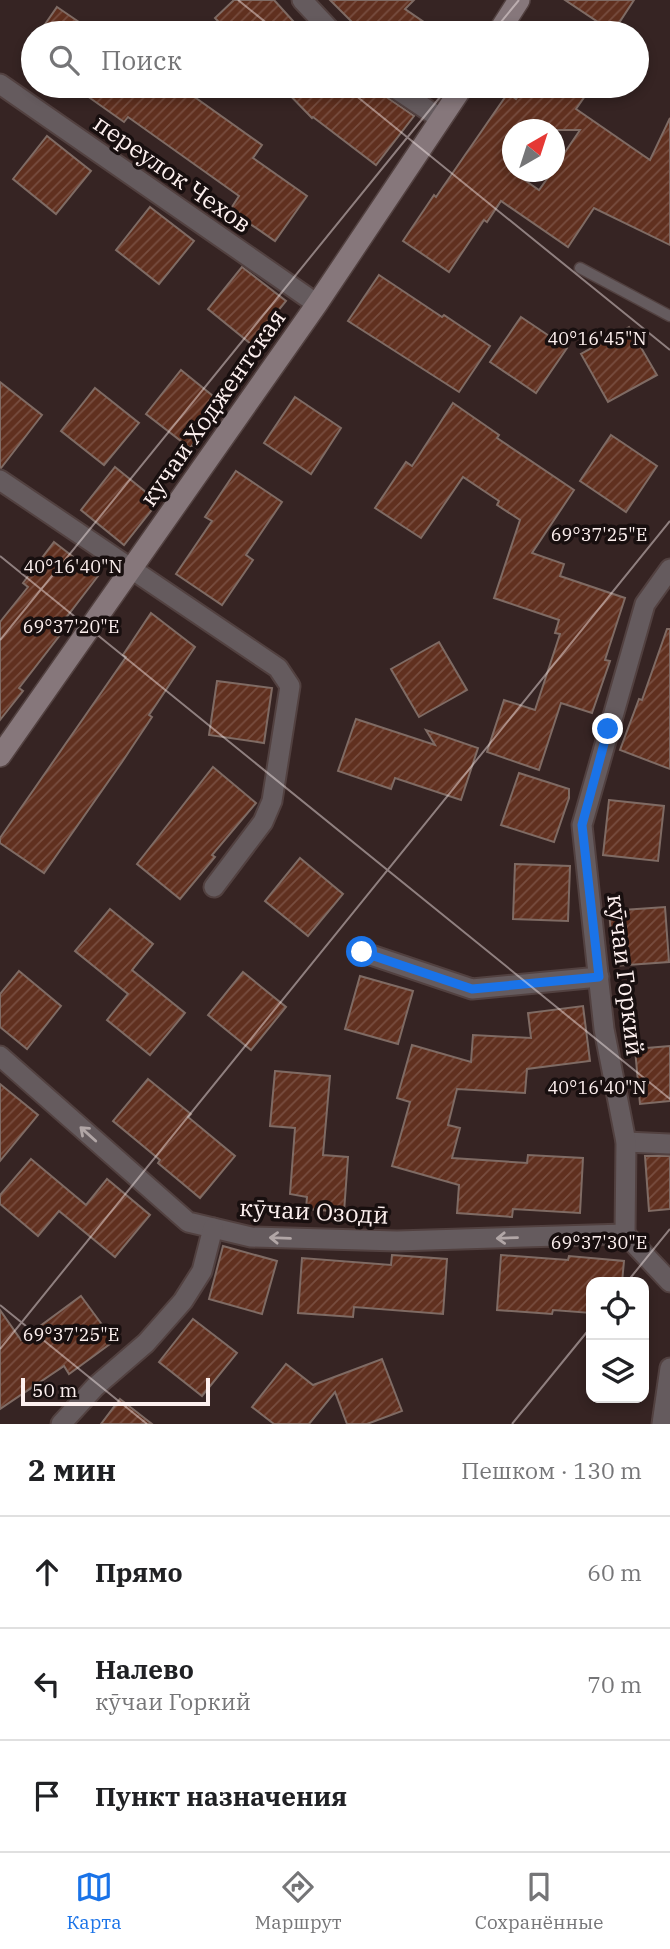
<!DOCTYPE html>
<html lang="ru">
<head>
<meta charset="utf-8">
<style>
  :root { --surface:#fff; --page:#f6f6f6; --text:#202124; --muted:#757577; --line:#e0e0e0; --accent:#1a73e8 }
  body { margin:0; font-family:"IBM Plex Serif",serif; background:var(--page); color:var(--text) }
  .controls { position:absolute; right:21px; bottom:21px; display:grid; overflow:hidden; border-radius:14px; box-shadow:0 4px 10px #0003 }
  .controls button { width:63px; height:63px; display:grid; place-items:center; padding:0; border:0; border-bottom:2px solid var(--line); background:var(--surface); color:var(--text); font:35px sans-serif }
  .compass { position:absolute; left:502px; top:119px; width:63px; height:63px; border-radius:50%; background:var(--surface); box-shadow:0 4px 10px #0003; rotate:39deg }
  .scale { position:absolute; left:21px; bottom:18px; width:189px; box-sizing:border-box; padding-left:7px; border:4px solid #fdf0ef; border-top:0; font-size:19px; line-height:24px; white-space:nowrap; color:#fdf0ef; -webkit-text-stroke:5px #180f0f; paint-order:stroke }
  .stop { position:absolute; width:21px; height:21px; margin:-16px; border:5px solid #1a73e8; border-radius:50%; background:#fff }
  .stop.end { background:#1a73e8; border-color:#fff; box-shadow:0 2px 7px #0008 }
  .list { margin:0; padding:0; list-style:none }
  h2 { display:flex; justify-content:space-between; align-items:center; height:91px; margin:0; padding:0 28px; font-size:30px }
  h2 small { font-size:23px; font-weight:400; color:var(--muted) }
  .list li { display:grid; grid-template-columns:46px 1fr auto; gap:21px; align-items:center; box-sizing:border-box; height:112px; padding:0 28px; border-top:2px solid var(--line) }
  .list b { display:block; font-size:26px; white-space:nowrap }
  .list p { margin:0; font-size:23px; white-space:nowrap; color:var(--muted) }
  .list em { font-size:23px; font-style:normal; color:var(--muted) }
  .icon { flex:none; width:38px; height:38px; fill:none; stroke:currentColor; stroke-width:2; stroke-linecap:round; stroke-linejoin:round }
  .map { position:relative; flex:none; width:670px; height:1424px; overflow:hidden }
  .search { position:absolute; background:var(--surface); box-shadow:0 4px 10px #0003; left:21px; right:21px; top:21px; height:77px; display:flex; align-items:center; gap:18px; box-sizing:border-box; padding:0 24px; border-radius:38px; color:var(--muted); font-size:26px }
  .sheet { height:427px; background:var(--surface) }
  nav { display:flex; justify-content:space-around; align-items:center; box-sizing:border-box; height:98px; border-top:2px solid var(--line); background:var(--surface); font-size:19px; color:var(--muted) }
  nav a { display:grid; justify-items:center; gap:4px }
  nav .on { color:var(--accent) }
  .map>svg:first-child { display:block }
  .building { fill:url(#building-hatch); stroke:#7f6b64; stroke-width:2; fill-rule:evenodd }
  .lines { fill:none; stroke-linecap:round; stroke-linejoin:round }
  .lane-casing { stroke:#524140; stroke-width:13 }
  .street-casing { stroke:#524140; stroke-width:23 }
  .secondary-casing { stroke:#524140; stroke-width:24 }
  .lane { stroke:#655b5e; stroke-width:10 }
  .street { stroke:#655b5e; stroke-width:19 }
  .secondary { stroke:#86777b; stroke-width:21 }
  .oneway { stroke:#b1a6a6 }
  .route { stroke:#1a73e8; stroke-width:9 }
  .ticks { fill:none; stroke:#fdf0ef; stroke-width:2; stroke-opacity:0.45 }
  .labels { text-anchor:middle; stroke-width:7; stroke-linejoin:round; paint-order:stroke }
  .street-label { font-size:24px; fill:#fdf0ef; stroke:#180f0f }
  .ticks-label { font-size:18px; text-anchor:middle; fill:#fdf0ef; stroke:#180f0f; stroke-width:7; stroke-linejoin:round; paint-order:stroke }
</style>
</head>
<body>
<div class="map">
<svg width="670" height="1424" viewBox="0 0 670 1424">
  <defs>
    <pattern id="building-hatch" width="6" height="6" patternUnits="userSpaceOnUse" patternTransform="scale(1.75)"><rect width="6" height="6" fill="#60301f"/><path d="M-1 1l2-2M0 6l6-6M5 7l2-2" fill="none" stroke="#784e40"/></pattern>
  </defs>
  <rect width="100%" height="100%" fill="#362423"/>
  <!-- building -->
  <g class="building">
    <polygon points="234,0 274,0 293,21 280,33 229,33 215,18"/>
    <polygon points="330,0 414,0 405,9 440,33 363,33"/>
    <polygon points="565,0 634,0 613,32"/>
    <polygon points="57,7 95,33 39,33"/>
    <polygon points="73,86 179,86 262,145 253,158 307,196 275,241 230,210 239,196 128,117 124,122"/>
    <polygon points="281,86 380,86 385,96 414,116 376,165 313,117 312,118"/>
    <path d="M525,86H592L576,109L650,160L670,118V245L594,208L568,247L501,201L487,222L484,220L449,272L403,241L434,195L436,197L508,93L516,99ZM513,130H580L555,167V172H552L539,190L513,172Z"/>
    <polygon points="47,136 91,171 56,214 13,179"/>
    <polygon points="150,207 194,241 159,284 116,250"/>
    <polygon points="242,267 286,301 251,344 208,309"/>
    <polygon points="379,275 442,317 444,315 490,346 459,392 348,321"/>
    <polygon points="521,317 567,348 536,393 490,362"/>
    <polygon points="629,327 657,375 608,402 581,354"/>
    <polygon points="181,370 224,405 190,448 146,414"/>
    <polygon points="0,382 42,415 1,468 0,468"/>
    <polygon points="95,388 139,423 104,465 61,431"/>
    <polygon points="295,397 341,428 311,474 264,443"/>
    <polygon points="453,403 499,435 497,438 574,490 532,553 564,564 560,576 625,598 605,660 610,661 592,713 561,703 539,770 487,752 504,700 535,710 560,634 555,633 559,620 494,598 520,520 497,505 499,501 463,477 421,538 375,508 406,462 412,466"/>
    <polygon points="611,435 657,466 626,512 580,481"/>
    <polygon points="115,467 158,502 124,545 81,510"/>
    <polygon points="236,471 282,502 246,555 253,560 222,605 176,574 212,521 205,517"/>
    <polygon points="54,542 98,576 56,631 60,635 19,688 23,691 0,720 0,622 28,587 23,583"/>
    <polygon points="151,613 195,647 149,715 152,717 122,762 44,873 0,843 0,838 126,657 123,655"/>
    <polygon points="667,629 670,629 670,769 620,750 639,699 642,700"/>
    <polygon points="439,642 467,690 419,717 391,669"/>
    <polygon points="217,681 272,688 264,743 209,735"/>
    <polygon points="356,719 435,745 426,730 478,748 461,800 395,778 391,789 338,771"/>
    <polygon points="213,767 256,803 212,855 215,857 180,899 137,864"/>
    <polygon points="519,773 569,789 569,798 554,842 501,825"/>
    <polygon points="609,800 664,806 658,861 603,855"/>
    <polygon points="300,858 343,894 308,936 265,901"/>
    <polygon points="515,864 570,866 568,921 513,919"/>
    <polygon points="665,907 669,962 614,966 609,911"/>
    <polygon points="110,909 153,944 132,970 185,1013 150,1055 107,1020 128,994 75,951"/>
    <polygon points="19,971 61,1006 27,1049 0,1027 0,994"/>
    <polygon points="243,972 286,1007 251,1050 208,1015"/>
    <polygon points="360,976 413,991 398,1044 345,1029"/>
    <polygon points="583,1006 590,1061 527,1069 525,1093 457,1089 448,1125 460,1128 452,1158 527,1163 528,1155 583,1158 580,1213 513,1209 512,1217 457,1213 459,1185 392,1166 410,1102 397,1098 412,1045 471,1062 473,1035 531,1038 528,1013"/>
    <polygon points="670,1046 670,1101 640,1104 635,1049"/>
    <polygon points="275,1071 330,1076 323,1155 348,1157 344,1212 306,1209 307,1197 290,1194 295,1128 270,1126"/>
    <polygon points="148,1079 191,1114 188,1117 235,1156 200,1198 158,1163 160,1160 113,1121"/>
    <polygon points="0,1084 38,1115 0,1161"/>
    <polygon points="645,1156 670,1156 670,1209 649,1211"/>
    <polygon points="31,1159 86,1205 107,1179 150,1215 115,1257 59,1211 38,1236 0,1204 0,1195"/>
    <polygon points="223,1246 277,1261 262,1314 209,1299"/>
    <polygon points="392,1255 447,1259 443,1314 354,1307 353,1317 298,1313 302,1258 391,1265"/>
    <polygon points="501,1255 568,1260 569,1256 624,1261 622,1282 591,1282 591,1313 553,1310 552,1314 497,1310"/>
    <polygon points="81,1296 114,1341 69,1374 64,1366 0,1409 0,1310 21,1340"/>
    <polygon points="193,1319 237,1353 202,1396 159,1362"/>
    <polygon points="382,1359 402,1411 367,1424 347,1424 335,1392 309,1424 274,1424 252,1407 286,1364 313,1385"/>
    <polygon points="120,1399 152,1424 101,1424"/>
  </g>
  <g class="lines">
    <!-- lane casing -->
    <g class="lane-casing">
      <polyline id="lane" points="580,268 670,316"/>
    </g>
    <!-- street casing -->
    <g class="street-casing">
      <g id="street">
        <polyline points="302,0 333,33"/>
        <polyline points="0,84 317,304"/>
        <polyline points="392,86 441,119"/>
        <polyline points="0,480 278,668 290,686 272,801 263,822 214,887"/>
        <polyline points="362,952 472,989 599,977"/>
        <polyline points="0,1056 188,1222 251,1237 397,1241 625,1234 670,1282"/>
        <polyline points="626,1142 670,1144"/>
        <polyline points="625,1234 626,1142 604,1029 582,825 645,604 670,569"/>
        <polyline points="61,1424 95,1387 146,1343 183,1301 202,1271 213,1228"/>
        <polyline points="662,1424 670,1368"/>
      </g>
    </g>
    <!-- secondary casing -->
    <g class="secondary-casing">
      <g id="secondary">
        <polyline points="498,33 519,0"/>
        <polyline points="0,756 317,304 463,86"/>
      </g>
    </g>
    <!-- lane -->
    <use href="#lane" class="lane"/>
    <!-- street -->
    <use href="#street" class="street"/>
    <!-- secondary -->
    <use href="#secondary" class="secondary"/>
  </g>
  <!-- one-way arrows -->
  <defs><path id="oneway-shaft" d="M-6 0H5M1.5-3L5.5 0L1.5 3" fill="none" stroke-width="1.6" stroke-linecap="round" stroke-linejoin="round" transform="scale(1.75)"/></defs>
  <g class="oneway">
    <use href="#oneway-shaft" transform="translate(88 1134) rotate(-138)"/>
    <use href="#oneway-shaft" transform="translate(280 1238) rotate(-178)"/>
    <use href="#oneway-shaft" transform="translate(507 1238) rotate(178)"/>
  </g>
  <g class="lines">
    <!-- route -->
    <polyline class="route" points="362,952 472,989 599,977 582,825 608,729"/>
  </g>
  <!-- ticks -->
  <path class="ticks" d="M238,0L279,33M492,33L519,0M344,86L670,350M0,556L670,1099M0,640L449,86M627,1282L670,1229M0,1305L147,1424M0,1349L670,521M512,1424L591,1327"/>
  <g class="labels">
    <!-- street labels -->
    <g class="street-label">
      <text transform="translate(172 174) rotate(35)" y="8">переулок Чехов</text>
      <text transform="translate(213 408) rotate(-55)" y="8">кучаи Ходжентская</text>
      <text transform="translate(625 975) rotate(83)" y="8">кӯчаи Горкий</text>
      <text transform="translate(314 1212) rotate(3)" y="8">кӯчаи Озодӣ</text>
    </g>
  </g>
  <g class="ticks-label">
    <text x="597" y="345">40°16'45"N</text>
    <text x="599" y="541">69°37'25"E</text>
    <text x="73" y="573">40°16'40"N</text>
    <text x="71" y="633">69°37'20"E</text>
    <text x="597" y="1094">40°16'40"N</text>
    <text x="599" y="1249">69°37'30"E</text>
    <text x="71" y="1341">69°37'25"E</text>
  </g>
</svg>
<div class="controls">
<button><svg class="icon" aria-label="locate" viewBox="0 0 24 24"><circle cx="12" cy="12" r="6"/><path d="M12 2v4M12 18v4M2 12h4M18 12h4"/></svg></button>
<button><svg class="icon" aria-label="layers" viewBox="0 0 24 24"><path d="M12 4l9 5-9 5-9-5zM3 14l9 5 9-5"/></svg></button>
</div>
<svg class="compass" viewBox="-18 -18 36 36"><path d="M0-13l5 13h-10z" fill="#e53935"/><path d="M0 13l5-13h-10z" fill="#757577"/></svg>
<div class="scale">50 m</div>
<div class="stop" style="left:362px;top:952px"></div>
<div class="stop end" style="left:608px;top:729px"></div>
<div class="search"><svg class="icon" aria-label="search" viewBox="0 0 24 24"><circle cx="10" cy="10" r="6"/><path d="M15 15l6 6"/></svg>Поиск</div>
</div>
<section class="sheet">
<h2>2 мин<small>Пешком · 130 m</small></h2>
<ul class="list">
<li><svg class="icon" aria-label="ahead" viewBox="0 0 24 24"><path d="M12 20V5M6 11l6-6 6 6"/></svg><div><b>Прямо</b></div><em>60 m</em></li>
<li><svg class="icon" aria-label="left" viewBox="0 0 24 24"><path d="M17 20v-9H6M10 6l-5 5 5 5"/></svg><div><b>Налево</b><p>кӯчаи Горкий</p></div><em>70 m</em></li>
<li><svg class="icon" aria-label="arrive" viewBox="0 0 24 24"><path d="M6 21V4h12l-3 4 3 4H6"/></svg><div><b>Пункт назначения</b></div></li>
</ul>
</section>
<nav>
<a class="on"><svg class="icon" aria-label="map" viewBox="0 0 24 24"><path d="M3 6l6-2 6 2 6-2v14l-6 2-6-2-6 2zM9 4v14M15 6v14"/></svg>Карта</a>
<a><svg class="icon" aria-label="directions" viewBox="0 0 24 24"><path d="M12 3l9 9-9 9-9-9zM9 14v-3h6M13 9l2 2-2 2"/></svg>Маршрут</a>
<a><svg class="icon" aria-label="saved" viewBox="0 0 24 24"><path d="M7 4h10v16l-5-4-5 4z"/></svg>Сохранённые</a>
</nav>
</body>
</html>
